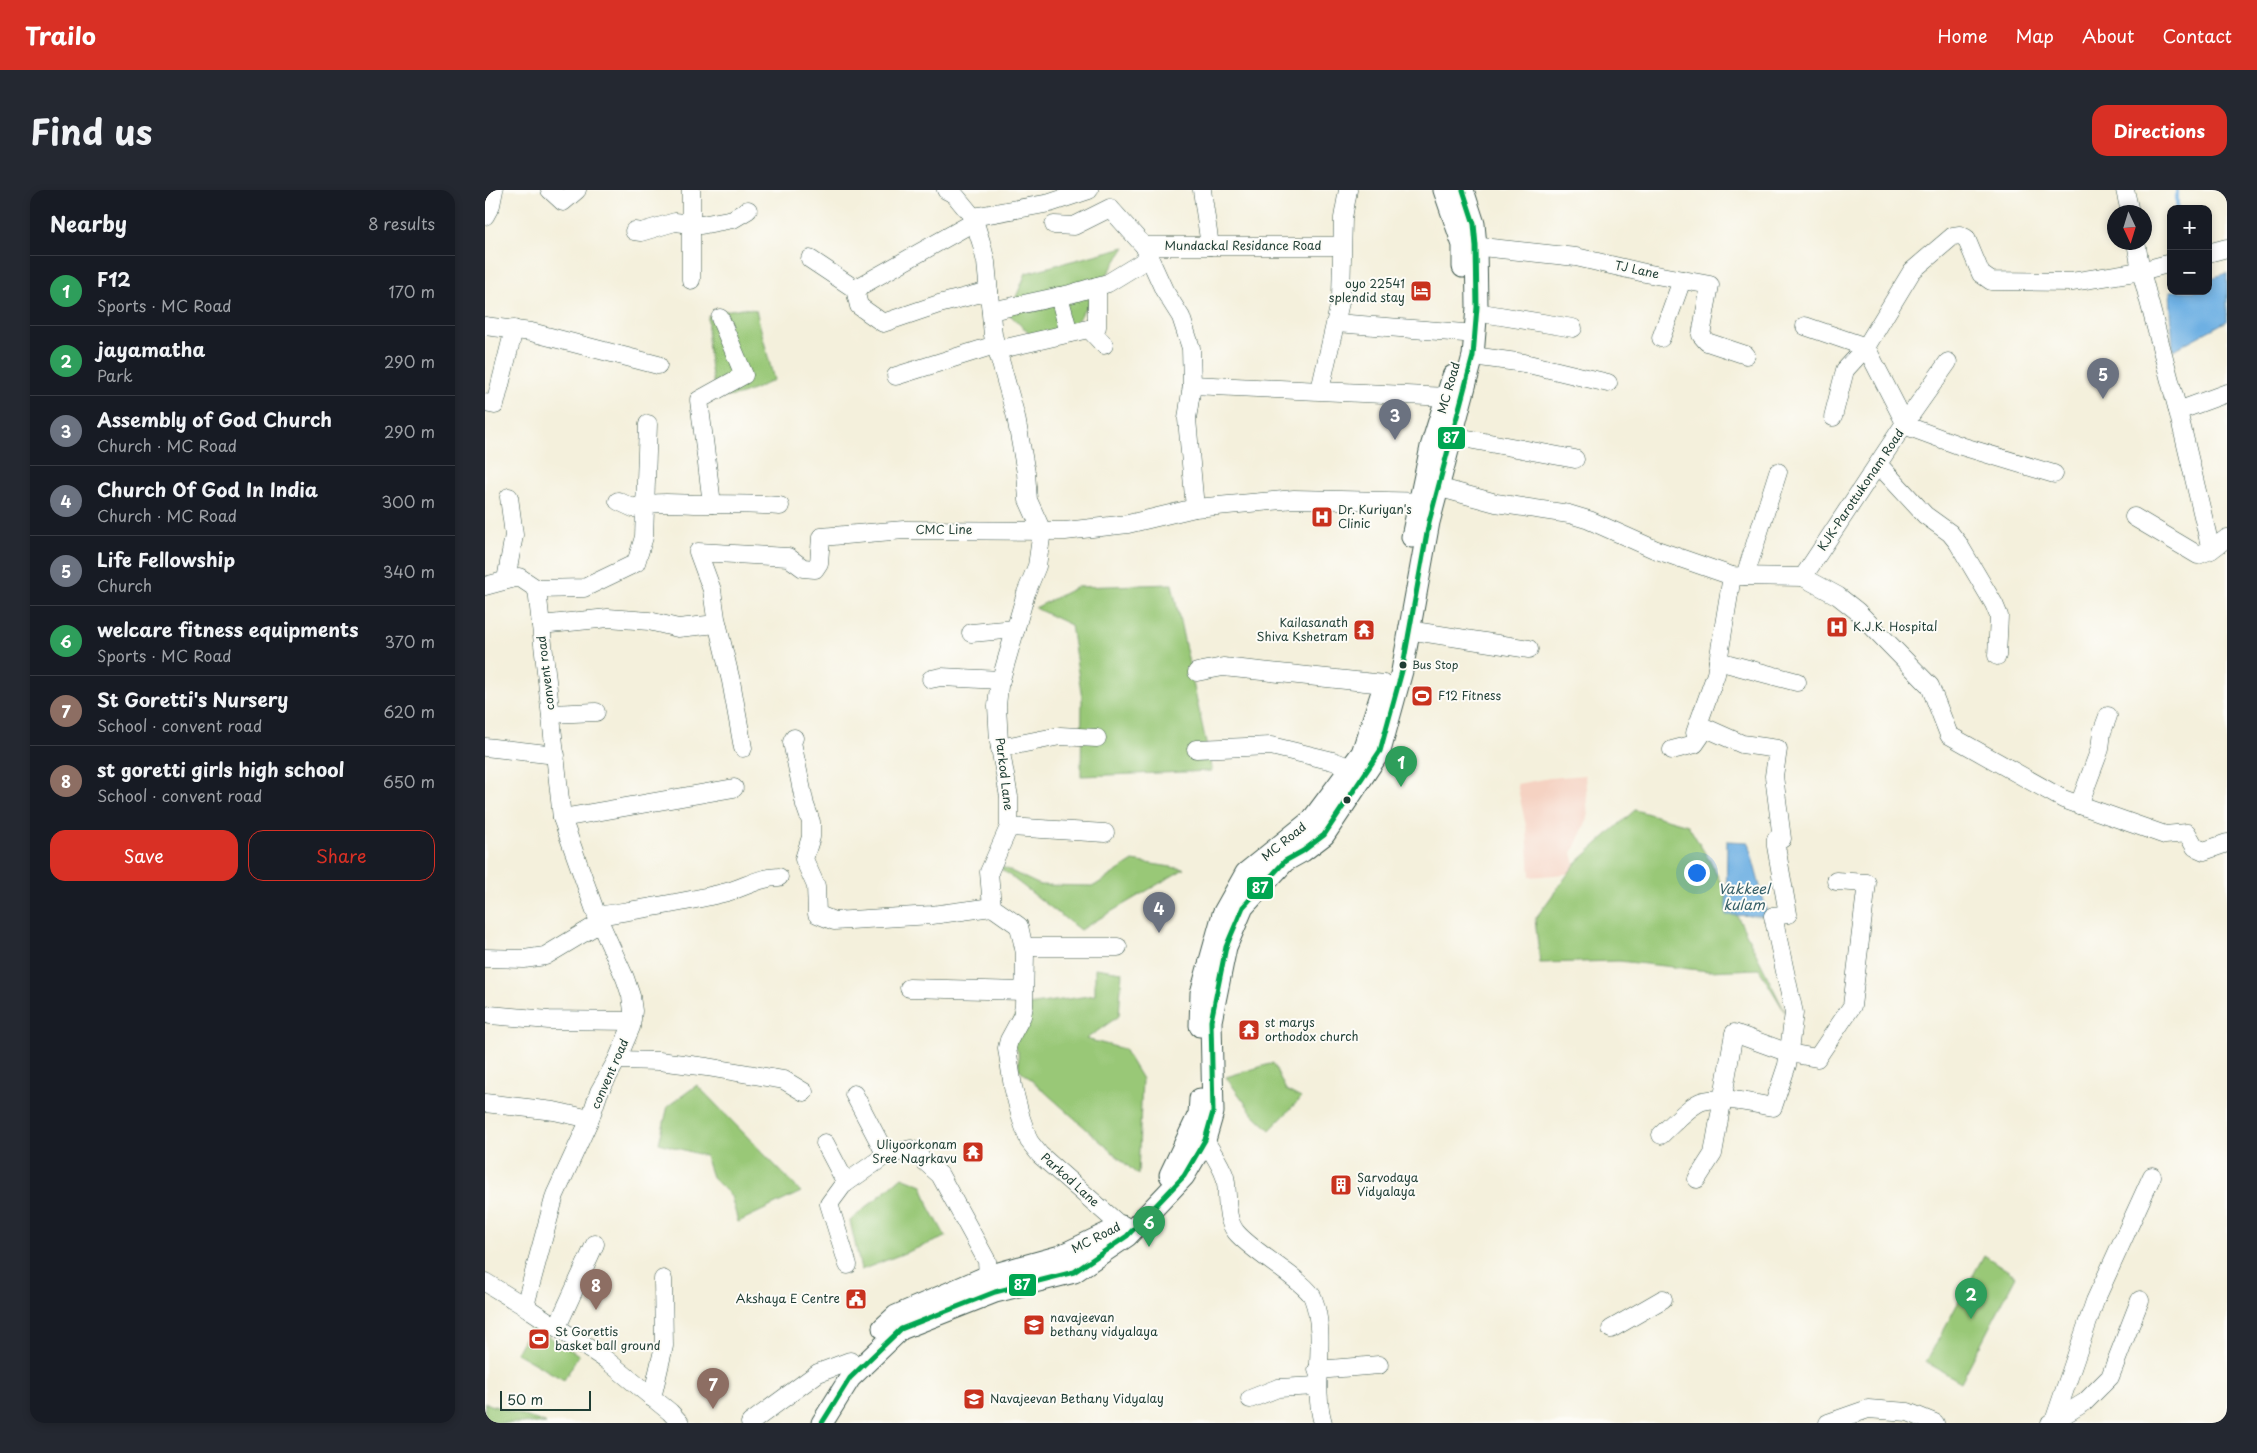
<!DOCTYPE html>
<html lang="en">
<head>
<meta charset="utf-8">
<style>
  :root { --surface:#171b24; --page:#242831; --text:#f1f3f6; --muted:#9ea1a6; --line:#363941; --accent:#d93025 }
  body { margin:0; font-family:"Playpen Sans",sans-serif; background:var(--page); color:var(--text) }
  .controls { position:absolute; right:15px; top:15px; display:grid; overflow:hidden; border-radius:10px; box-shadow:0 2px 8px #0003 }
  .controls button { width:45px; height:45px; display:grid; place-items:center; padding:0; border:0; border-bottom:1px solid var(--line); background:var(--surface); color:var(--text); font:25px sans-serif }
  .compass { position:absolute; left:1622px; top:15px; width:45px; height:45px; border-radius:50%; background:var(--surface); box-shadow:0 2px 8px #0003; rotate:176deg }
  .scale { position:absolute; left:15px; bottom:12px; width:91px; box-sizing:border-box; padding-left:5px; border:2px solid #1f3d34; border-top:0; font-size:14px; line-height:18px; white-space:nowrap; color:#1f3d34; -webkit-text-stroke:4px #fdfcf7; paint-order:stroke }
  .you { position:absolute; left:1211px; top:682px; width:18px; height:18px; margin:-12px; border:4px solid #fff; border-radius:50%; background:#1a73e8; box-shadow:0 0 0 8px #1a73e833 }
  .badge { display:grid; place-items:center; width:32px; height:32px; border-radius:50%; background:var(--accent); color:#fff; font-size:16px; font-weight:700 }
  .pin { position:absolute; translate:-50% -41px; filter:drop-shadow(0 1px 2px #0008) }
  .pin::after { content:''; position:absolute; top:26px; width:18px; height:15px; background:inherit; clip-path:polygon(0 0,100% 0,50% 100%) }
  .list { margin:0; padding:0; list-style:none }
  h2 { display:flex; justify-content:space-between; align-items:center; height:65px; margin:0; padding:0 20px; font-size:21px }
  h2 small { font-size:16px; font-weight:400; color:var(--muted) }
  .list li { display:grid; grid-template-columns:32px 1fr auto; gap:15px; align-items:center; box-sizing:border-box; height:70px; padding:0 20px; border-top:1px solid var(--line) }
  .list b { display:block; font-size:19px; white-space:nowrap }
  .list p { margin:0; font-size:16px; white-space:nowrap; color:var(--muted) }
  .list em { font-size:16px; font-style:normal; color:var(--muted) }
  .actions { display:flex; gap:10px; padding:15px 20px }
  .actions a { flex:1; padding:11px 0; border:1px solid var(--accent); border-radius:15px; text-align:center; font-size:18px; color:var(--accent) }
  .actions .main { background:var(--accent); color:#fff }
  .map { position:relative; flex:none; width:1742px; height:1233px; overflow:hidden; border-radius:15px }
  header { display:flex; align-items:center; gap:30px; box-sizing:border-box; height:70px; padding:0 25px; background:var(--accent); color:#fff }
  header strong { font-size:24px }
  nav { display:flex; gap:28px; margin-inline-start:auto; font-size:18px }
  .intro { display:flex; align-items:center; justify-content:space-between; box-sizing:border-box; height:120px; padding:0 30px }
  h1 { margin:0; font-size:35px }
  .button { padding:12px 22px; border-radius:15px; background:var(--accent); color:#fff; font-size:18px; font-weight:700 }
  main { display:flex; gap:30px; padding:0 30px }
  aside { flex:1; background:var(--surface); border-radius:15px; box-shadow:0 2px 8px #0003 }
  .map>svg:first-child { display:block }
  .built { fill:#f5d2c2 }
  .green { fill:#99c877; stroke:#5c8256 }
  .water { fill:#6eb0e3; stroke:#46768c }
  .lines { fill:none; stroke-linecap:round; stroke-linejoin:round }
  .stream { stroke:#6eb0e3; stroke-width:4 }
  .minor-casing { stroke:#3f584d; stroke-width:19 }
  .major-casing { stroke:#3f584d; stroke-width:23 }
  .minor { stroke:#fff; stroke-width:18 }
  .major { stroke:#fff; stroke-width:21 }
  .bus-1-casing { stroke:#fdfcf7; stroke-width:9 }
  .bus-1 { stroke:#00a651; stroke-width:5 }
  .bus-dot { fill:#1f3d34; stroke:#fdfcf7; stroke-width:2 }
  .labels { text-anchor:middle; stroke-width:4; stroke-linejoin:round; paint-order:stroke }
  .bus-label { font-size:11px; fill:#1f3d34; stroke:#fdfcf7; text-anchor:start }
  .street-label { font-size:12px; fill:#1f3d34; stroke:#fdfcf7 }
  .poi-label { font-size:12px; fill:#1f3d34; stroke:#fdfcf7; text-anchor:start }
  .water-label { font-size:14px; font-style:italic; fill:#376069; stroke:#fdfcf7 }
  .line-badge { stroke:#fdfcf7; stroke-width:2 }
  .badge-label { font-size:14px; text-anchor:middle; font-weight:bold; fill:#fff }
</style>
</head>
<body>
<header>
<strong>Trailo</strong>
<nav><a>Home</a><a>Map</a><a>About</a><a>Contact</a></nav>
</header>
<div class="intro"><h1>Find us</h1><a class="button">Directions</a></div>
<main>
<aside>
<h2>Nearby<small>8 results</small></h2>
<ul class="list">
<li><span class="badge" style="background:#2e9e5b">1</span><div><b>F12</b><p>Sports · MC Road</p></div><em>170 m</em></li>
<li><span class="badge" style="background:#2e9e5b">2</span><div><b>jayamatha</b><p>Park</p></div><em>290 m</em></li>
<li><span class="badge" style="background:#6b7280">3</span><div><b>Assembly of God Church</b><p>Church · MC Road</p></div><em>290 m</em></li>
<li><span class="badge" style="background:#6b7280">4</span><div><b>Church Of God In India</b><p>Church · MC Road</p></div><em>300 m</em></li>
<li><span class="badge" style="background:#6b7280">5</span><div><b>Life Fellowship</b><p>Church</p></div><em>340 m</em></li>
<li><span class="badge" style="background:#2e9e5b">6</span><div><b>welcare fitness equipments</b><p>Sports · MC Road</p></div><em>370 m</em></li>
<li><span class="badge" style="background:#8d6e63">7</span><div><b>St Goretti's Nursery</b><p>School · convent road</p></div><em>620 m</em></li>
<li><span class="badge" style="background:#8d6e63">8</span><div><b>st goretti girls high school</b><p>School · convent road</p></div><em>650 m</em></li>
</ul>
<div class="actions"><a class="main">Save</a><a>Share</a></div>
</aside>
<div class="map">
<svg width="1742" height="1233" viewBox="0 0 1742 1233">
  <rect width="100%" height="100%" fill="#fdfcf7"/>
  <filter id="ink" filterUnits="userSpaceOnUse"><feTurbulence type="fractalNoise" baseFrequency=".02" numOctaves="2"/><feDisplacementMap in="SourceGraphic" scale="10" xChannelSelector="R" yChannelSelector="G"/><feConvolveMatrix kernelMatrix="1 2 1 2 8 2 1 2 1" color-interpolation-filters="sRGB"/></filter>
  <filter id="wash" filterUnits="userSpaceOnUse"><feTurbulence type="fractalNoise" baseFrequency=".0096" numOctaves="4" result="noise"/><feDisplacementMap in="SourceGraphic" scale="20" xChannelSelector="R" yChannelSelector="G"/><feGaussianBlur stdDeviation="1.12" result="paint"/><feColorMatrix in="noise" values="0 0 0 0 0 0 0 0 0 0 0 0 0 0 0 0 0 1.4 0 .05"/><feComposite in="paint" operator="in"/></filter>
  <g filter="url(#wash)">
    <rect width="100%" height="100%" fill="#f4f0dc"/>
    <!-- built -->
    <polygon class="built" points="1100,585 1103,628 1087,663 1092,683 1045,687 1042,641 1032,594 1065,588"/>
    <!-- green -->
    <g class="green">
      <polygon points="640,57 583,145 558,157 524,124 541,83"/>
      <path d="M258,118L271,120L289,190C274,197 248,212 231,205C225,179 222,154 223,127L232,122Z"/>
      <polygon points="687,394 727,581 596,586 597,509 586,435 550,418 592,397"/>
      <polygon points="1150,620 1203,635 1226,673 1300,822 1274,779 1223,781 1134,771 1055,773 1050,729 1091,673"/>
      <polygon points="648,671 699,679 595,740 507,672 555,695 609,696"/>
      <polygon points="610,778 637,782 634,826 601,849 639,859 657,889 653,985 534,879 533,861 520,848 536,816 610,805"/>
      <polygon points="788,873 801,900 816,908 785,940 768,924 741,887"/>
      <polygon points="212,895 316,1002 253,1032 246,1006 227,987 220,966 174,953 183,916"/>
      <polygon points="417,987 437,995 445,1018 461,1047 376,1080 365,1031"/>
      <polygon points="1499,1065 1531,1086 1476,1192 1441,1172"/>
      <polygon points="46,1136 94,1165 79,1190 31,1163"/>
      <polygon points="0,1213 61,1233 0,1233"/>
    </g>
    <!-- water -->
    <g class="water">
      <polygon points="1742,83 1742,131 1688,160 1685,101 1723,101 1723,89"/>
      <polygon points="1242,651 1263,652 1283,726 1241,725"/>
    </g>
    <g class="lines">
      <!-- stream -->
      <polyline class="stream" points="1692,0 1692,19"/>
    </g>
  </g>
  <g filter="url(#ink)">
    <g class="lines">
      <!-- minor casing -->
      <g class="minor-casing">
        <g id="minor">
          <polyline points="65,0 78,12 92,0"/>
          <polyline points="206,0 206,90"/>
          <polyline points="461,0 469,4 488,27 496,52 501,72 508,145 531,227 541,283 543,310 557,341 552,376 541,403 514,496 512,516 514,552 524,607 524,637 504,682 507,717 534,736 540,763 539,816 537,826 524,850 522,858 528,897 536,928 544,951 555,965 637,1037"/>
          <polyline points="717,0 725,56"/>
          <polyline points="1640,0 1645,22"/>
          <polyline points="0,26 6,15 9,0"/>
          <polyline points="488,27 565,13 604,0"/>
          <polyline points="569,35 589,36 625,18 659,56 679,100 696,127 706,158 707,195 702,229 710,318"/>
          <polyline points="149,41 156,42 190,32 216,35 248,29 263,20"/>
          <polyline points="1651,52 1656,81 1686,73"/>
          <polyline points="978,55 1091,67 1160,83 1225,95 1216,145 1222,152 1261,165"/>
          <polyline points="659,56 856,56"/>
          <polyline points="1723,63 1742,58"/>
          <polyline points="325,69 370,99 374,116 398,133 454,114 504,101"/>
          <polyline points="370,99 489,32"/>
          <polyline points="574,106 584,143"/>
          <polyline points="506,121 585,104 623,93 664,68"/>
          <polyline points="991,122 1088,138"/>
          <polyline points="851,133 979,143"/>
          <polyline points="0,136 46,142 173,175"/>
          <polyline points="1320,136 1381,157 1360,180 1348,227"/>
          <polyline points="604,139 619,155"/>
          <polyline points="1176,148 1197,90"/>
          <polyline points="512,160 612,137 612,96"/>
          <polyline points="988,166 1039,173 1123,193"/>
          <polyline points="411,186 510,155"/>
          <polyline points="707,195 963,207"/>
          <polyline points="835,200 856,108 858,28 863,0"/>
          <polyline points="0,213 10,215 29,139"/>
          <polyline points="1420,233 1463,172"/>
          <polyline points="1419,235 1476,256 1569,284"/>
          <polyline points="967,246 1090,269"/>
          <polyline points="1393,274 1440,325 1465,343 1473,353 1509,414 1514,426 1512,466"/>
          <polyline points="941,294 1011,313 1084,324 1104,330 1169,359 1247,386 1318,387 1353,406 1372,421 1445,496 1464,545 1578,609 1680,645 1702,643 1710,657 1719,661 1742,653"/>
          <path d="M133,311L148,318C170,310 193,314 217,314C243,314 268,314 295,316"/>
          <polyline points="227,314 214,210 259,185 235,128"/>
          <polyline points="1649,327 1713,365 1726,360 1693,221"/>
          <polyline points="1726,360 1742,348"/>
          <polyline points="1260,386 1293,282"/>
          <polyline points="1318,387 1420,233 1381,157 1427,81 1468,46 1475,45 1481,48 1496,84 1506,91 1587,92 1656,81 1693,221 1742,203"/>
          <polyline points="21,390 29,345 24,307"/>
          <polyline points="0,396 34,387 52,399 77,628 112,726 140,788 146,806 148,821 146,837 132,870 114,902 105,929 70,1005 41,1112 44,1119 120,1169 185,1222 195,1233"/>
          <polyline points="52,399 99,398 151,373 159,347 163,234"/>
          <polyline points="56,435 123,428 164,431 193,438 232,434"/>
          <polyline points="923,440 1044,459"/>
          <polyline points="486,443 531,439"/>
          <polyline points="1233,471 1312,492"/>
          <polyline points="712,482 738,477 899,494"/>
          <polyline points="446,489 456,487 516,490"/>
          <polyline points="66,524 111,522"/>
          <polyline points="1210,543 1231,484 1247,386"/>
          <polyline points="309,548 307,552 320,615 326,632 326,647 319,669 331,696 332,724 349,731 447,725 507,717"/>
          <polyline points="0,557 71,565"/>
          <polyline points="258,558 246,491 231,428 227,400 213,362 303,367 318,378 330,379 334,373 336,347 419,340 580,341 643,334 710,318 809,309 948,312"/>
          <polyline points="515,558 575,546 612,548"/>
          <polyline points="711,559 786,556 848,571 866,578"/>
          <polyline points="1594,615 1615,559 1617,542 1623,526"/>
          <polyline points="77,628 249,598"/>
          <polyline points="524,637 620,643"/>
          <path d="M112,726C156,719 199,713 242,702C261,697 275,687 294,687"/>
          <polyline points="539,757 633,757"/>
          <polyline points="0,768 39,769 60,766 115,733"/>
          <polyline points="424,798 538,801"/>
          <polyline points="5,825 64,830 146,831"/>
          <polyline points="132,870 174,871 222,877 299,890 319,902"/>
          <polyline points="369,904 401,965"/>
          <polyline points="0,913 69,921 105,929"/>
          <path d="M1176,945C1186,936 1206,914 1218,911C1240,906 1266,913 1288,917L1302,875L1309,823L1288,726L1303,724L1291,656V649H1297L1289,586L1293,559L1257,554L1221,538L1210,554L1187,560"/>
          <path d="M720,950C726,961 736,974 740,987C744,1004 739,1027 751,1042C767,1062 822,1092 828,1108C843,1148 826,1193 838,1233"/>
          <polyline points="340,953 361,993"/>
          <polyline points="1212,989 1228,964 1249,843 1304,863 1332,868 1367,816 1382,693 1351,691"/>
          <polyline points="363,1075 344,1014 358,995 401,965 426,959 455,985 502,1071 503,1086"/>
          <polyline points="0,1092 44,1119"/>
          <polyline points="72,1137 110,1054"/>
          <polyline points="1126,1139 1178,1109"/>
          <polyline points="832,1180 894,1175"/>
          <polyline points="167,1208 179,1156 178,1089"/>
          <polyline points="765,1209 793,1198 832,1196"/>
          <polyline points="1569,1231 1600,1212 1625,1187 1655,1110"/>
          <polyline points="265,1233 333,1183 365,1171"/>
          <polyline points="1343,1233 1383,1219 1423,1222 1450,1233"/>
          <polyline points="1565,1233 1569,1231 1610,1111 1667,986"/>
        </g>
      </g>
      <!-- major casing -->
      <g class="major-casing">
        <g id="major">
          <polyline points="959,0 978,55 978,77"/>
          <polyline points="927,347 946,257 968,186"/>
          <polyline points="715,836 716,803 738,724 761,683 827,630 877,563 897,502"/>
          <polyline points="685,985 714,924 715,909"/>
          <polyline points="398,1138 411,1126 503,1086 575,1066 637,1036"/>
          <polyline points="337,1233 365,1188 416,1139 510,1102 589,1082 642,1046 699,986 720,950 728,922 726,831 741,757 758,717 800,671 818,661 839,645 895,561 917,481 944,332 988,166 992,117 991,56 989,34 978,0"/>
        </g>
      </g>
      <!-- minor -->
      <use href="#minor" class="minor"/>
      <!-- major -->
      <use href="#major" class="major"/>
      <!-- bus-1 casing -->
      <g class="bus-1-casing">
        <polyline id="bus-1" points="337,1233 365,1188 416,1139 510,1102 589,1082 642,1046 699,986 720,950 728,922 726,831 741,757 758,717 800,671 818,661 839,645 895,561 917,481 944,332 988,166 992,117 991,56 989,34 978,0"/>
      </g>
      <!-- bus-1 -->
      <use href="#bus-1" class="bus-1"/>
    </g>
  </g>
  <!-- icons -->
  <defs>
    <g id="hotel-square" transform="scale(1.125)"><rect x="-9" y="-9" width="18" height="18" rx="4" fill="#c8321e" stroke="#fdfcf7"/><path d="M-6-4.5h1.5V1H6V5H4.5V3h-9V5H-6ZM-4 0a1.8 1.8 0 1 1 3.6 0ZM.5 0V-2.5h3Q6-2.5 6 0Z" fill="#fff"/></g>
    <g id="hospital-square" transform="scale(1.125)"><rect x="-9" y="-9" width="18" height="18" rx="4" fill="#c8321e" stroke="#fdfcf7"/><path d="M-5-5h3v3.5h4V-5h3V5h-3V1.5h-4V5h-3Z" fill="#fff"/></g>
    <g id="temple-square" transform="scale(1.125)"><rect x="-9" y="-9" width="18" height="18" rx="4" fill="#c8321e" stroke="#fdfcf7"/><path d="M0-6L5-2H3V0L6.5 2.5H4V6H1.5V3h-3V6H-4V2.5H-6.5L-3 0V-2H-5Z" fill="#fff"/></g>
    <g id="stadium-square" transform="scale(1.125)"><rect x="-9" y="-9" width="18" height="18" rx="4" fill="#c8321e" stroke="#fdfcf7"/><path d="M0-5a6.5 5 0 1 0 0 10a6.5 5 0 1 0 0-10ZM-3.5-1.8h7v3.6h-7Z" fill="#fff"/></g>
    <g id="building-square" transform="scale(1.125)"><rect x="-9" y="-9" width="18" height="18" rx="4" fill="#c8321e" stroke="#fdfcf7"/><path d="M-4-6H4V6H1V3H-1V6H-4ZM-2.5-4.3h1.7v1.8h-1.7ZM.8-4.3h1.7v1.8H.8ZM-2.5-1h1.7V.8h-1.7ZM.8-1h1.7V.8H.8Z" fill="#fff"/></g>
    <g id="civic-square" transform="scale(1.125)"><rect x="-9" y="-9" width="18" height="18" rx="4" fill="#c8321e" stroke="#fdfcf7"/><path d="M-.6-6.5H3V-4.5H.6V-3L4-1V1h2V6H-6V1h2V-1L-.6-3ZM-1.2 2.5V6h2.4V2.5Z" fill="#fff"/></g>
    <g id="university-square" transform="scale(1.125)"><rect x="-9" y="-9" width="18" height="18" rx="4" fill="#c8321e" stroke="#fdfcf7"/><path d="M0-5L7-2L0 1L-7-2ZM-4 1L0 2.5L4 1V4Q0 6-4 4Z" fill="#fff"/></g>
  </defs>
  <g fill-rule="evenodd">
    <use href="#hotel-square" x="936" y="101"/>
    <use href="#hospital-square" x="837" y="327"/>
    <use href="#hospital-square" x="1352" y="437"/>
    <use href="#temple-square" x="879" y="440"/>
    <use href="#stadium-square" x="937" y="506"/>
    <use href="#temple-square" x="764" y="840"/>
    <use href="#temple-square" x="488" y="962"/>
    <use href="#building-square" x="856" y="995"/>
    <use href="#civic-square" x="371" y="1109"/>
    <use href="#university-square" x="549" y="1135"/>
    <use href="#stadium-square" x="54" y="1149"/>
    <use href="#university-square" x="489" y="1209"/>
  </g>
  <!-- markers -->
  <g class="bus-dot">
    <circle cx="918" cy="475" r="4.5"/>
    <circle cx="862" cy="610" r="4.5"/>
  </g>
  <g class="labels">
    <!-- bus labels -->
    <g class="bus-label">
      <text x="927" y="479">Bus Stop</text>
    </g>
    <!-- street labels -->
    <g class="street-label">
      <text x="758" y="60">Mundackal Residance Road</text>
      <text transform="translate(1152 80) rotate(12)" y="4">TJ Lane</text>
      <text transform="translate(964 198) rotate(-74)" y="4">MC Road</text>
      <text transform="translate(1376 300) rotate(-56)" y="4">KJK-Parottukonam Road</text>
      <text x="459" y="344">CMC Line</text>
      <text transform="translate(61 483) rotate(-97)" y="4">convent road</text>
      <text transform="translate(519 584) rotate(83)" y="4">Parkod Lane</text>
      <text transform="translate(799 652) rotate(-39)" y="4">MC Road</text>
      <text transform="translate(125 884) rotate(-66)" y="4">convent road</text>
      <text transform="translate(585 990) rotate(42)" y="4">Parkod Lane</text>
      <text transform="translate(611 1048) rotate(-27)" y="4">MC Road</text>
    </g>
    <!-- poi labels -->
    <g class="poi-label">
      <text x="920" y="98" text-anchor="end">oyo 22541<tspan x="920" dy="14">splendid stay</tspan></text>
      <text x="853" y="324">Dr. Kuriyan's<tspan x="853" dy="14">Clinic</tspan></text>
      <text x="863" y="437" text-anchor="end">Kailasanath<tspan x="863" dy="14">Shiva Kshetram</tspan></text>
      <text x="1368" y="441">K.J.K. Hospital</text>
      <text x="953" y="510">F12 Fitness</text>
      <text x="780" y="837">st marys<tspan x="780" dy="14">orthodox church</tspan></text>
      <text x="472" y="959" text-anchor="end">Uliyoorkonam<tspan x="472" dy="14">Sree Nagrkavu</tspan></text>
      <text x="872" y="992">Sarvodaya<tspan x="872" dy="14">Vidyalaya</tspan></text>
      <text x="355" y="1113" text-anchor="end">Akshaya E Centre</text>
      <text x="565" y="1132">navajeevan<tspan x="565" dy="14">bethany vidyalaya</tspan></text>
      <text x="70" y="1146">St Gorettis<tspan x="70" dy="14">basket ball ground</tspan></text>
      <text x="505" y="1213">Navajeevan Bethany Vidyalay</text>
    </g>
    <!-- water labels -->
    <g class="water-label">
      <text x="1259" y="704">Vakkeel<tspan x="1259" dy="16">kulam</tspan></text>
    </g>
  </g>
  <g class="line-badge">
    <rect x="952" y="236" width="29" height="24" rx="5" fill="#00a651"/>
    <rect x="761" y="686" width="28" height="24" rx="5" fill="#00a651"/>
    <rect x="523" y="1083" width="29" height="24" rx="5" fill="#00a651"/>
  </g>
  <g class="badge-label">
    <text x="966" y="253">87</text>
    <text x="775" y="703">87</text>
    <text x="537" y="1100">87</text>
  </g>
</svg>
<div class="controls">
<button>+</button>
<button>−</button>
</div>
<svg class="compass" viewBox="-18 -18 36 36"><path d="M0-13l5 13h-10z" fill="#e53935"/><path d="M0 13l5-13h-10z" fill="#9ea1a6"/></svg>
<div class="scale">50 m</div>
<div class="you"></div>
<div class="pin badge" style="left:916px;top:597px;background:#2e9e5b">1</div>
<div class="pin badge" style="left:1486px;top:1129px;background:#2e9e5b">2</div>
<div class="pin badge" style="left:910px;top:250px;background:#6b7280">3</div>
<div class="pin badge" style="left:674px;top:743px;background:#6b7280">4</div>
<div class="pin badge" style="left:1618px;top:209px;background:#6b7280">5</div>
<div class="pin badge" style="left:664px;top:1057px;background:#2e9e5b">6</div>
<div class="pin badge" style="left:228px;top:1219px;background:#8d6e63">7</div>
<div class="pin badge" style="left:111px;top:1120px;background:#8d6e63">8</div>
</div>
</main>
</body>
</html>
